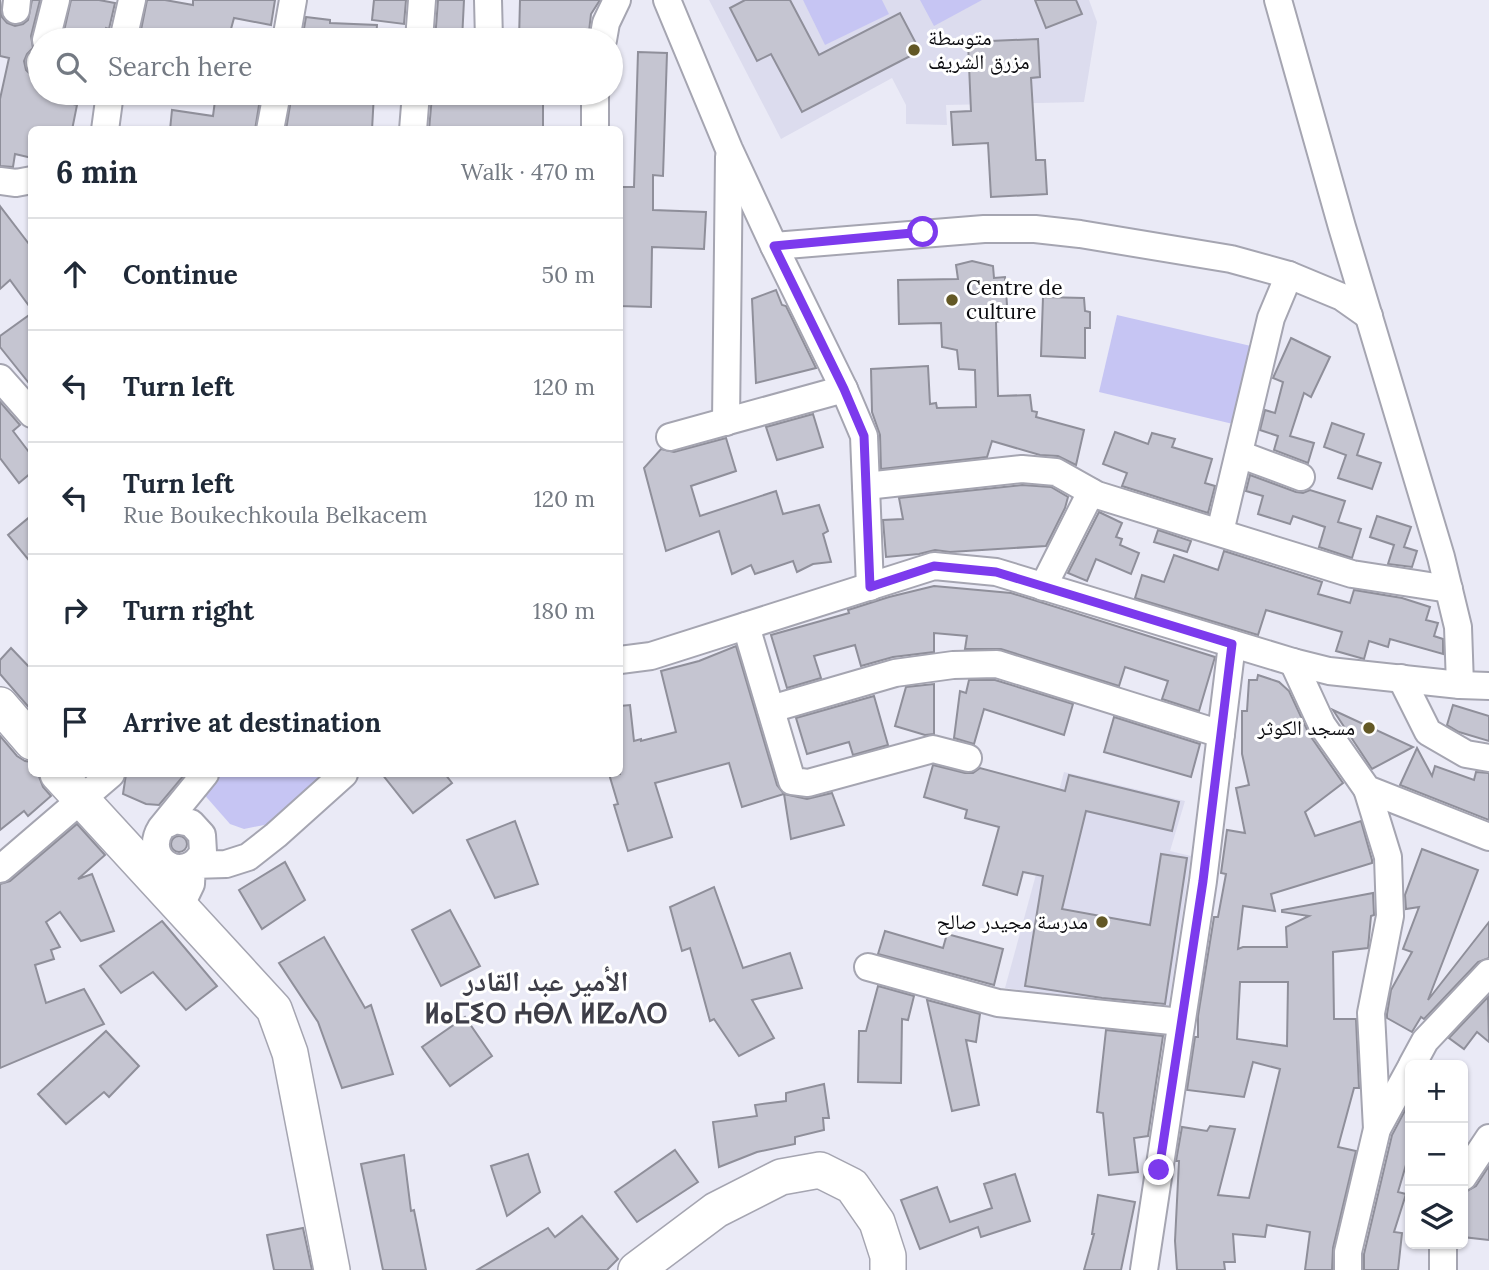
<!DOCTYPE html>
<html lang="en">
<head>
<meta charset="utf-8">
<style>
  :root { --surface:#fff; --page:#f2f2f3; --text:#1f2937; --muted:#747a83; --line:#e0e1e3 }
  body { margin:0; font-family:Lora,"Noto Naskh Arabic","Noto Sans Tifinagh",serif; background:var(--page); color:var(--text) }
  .controls { position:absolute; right:21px; bottom:21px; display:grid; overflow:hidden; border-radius:10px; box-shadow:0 2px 5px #0004 }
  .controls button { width:63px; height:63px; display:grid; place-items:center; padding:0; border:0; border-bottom:2px solid var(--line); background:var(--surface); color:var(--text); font:35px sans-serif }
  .stop { position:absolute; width:21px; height:21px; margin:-16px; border:5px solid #7c3aed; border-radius:50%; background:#fff }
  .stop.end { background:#7c3aed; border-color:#fff; box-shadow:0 2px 7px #0008 }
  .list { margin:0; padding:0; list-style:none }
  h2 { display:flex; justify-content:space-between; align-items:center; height:91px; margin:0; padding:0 28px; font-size:30px }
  h2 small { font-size:23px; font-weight:400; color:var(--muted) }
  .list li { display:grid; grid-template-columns:46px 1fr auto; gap:21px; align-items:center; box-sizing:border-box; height:112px; padding:0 28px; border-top:2px solid var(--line) }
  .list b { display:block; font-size:26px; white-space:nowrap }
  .list p { margin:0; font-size:23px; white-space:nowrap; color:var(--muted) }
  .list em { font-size:23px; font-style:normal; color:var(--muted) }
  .icon { flex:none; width:38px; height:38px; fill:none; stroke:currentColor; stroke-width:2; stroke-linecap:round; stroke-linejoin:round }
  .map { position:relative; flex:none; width:1489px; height:1270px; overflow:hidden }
  .search { position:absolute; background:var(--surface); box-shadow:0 2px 5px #0004; left:28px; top:28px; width:595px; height:77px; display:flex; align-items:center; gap:18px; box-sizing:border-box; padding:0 24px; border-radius:38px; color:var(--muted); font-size:26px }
  .panel { position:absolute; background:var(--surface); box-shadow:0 2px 5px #0004; left:28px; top:126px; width:595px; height:651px; border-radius:10px }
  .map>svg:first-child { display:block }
  .built { fill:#dcdcee }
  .green { fill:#c6c5f3 }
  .building { fill:#c5c5d1; stroke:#8f8f9a; stroke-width:2; fill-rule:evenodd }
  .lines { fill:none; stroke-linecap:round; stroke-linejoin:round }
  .minor-casing { stroke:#a5a5b1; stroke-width:30 }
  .major-casing { stroke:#a5a5b1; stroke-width:38 }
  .minor { stroke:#fff; stroke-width:26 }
  .major { stroke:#fff; stroke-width:35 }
  .route { stroke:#7c3aed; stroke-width:9 }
  .poi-dot { fill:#635825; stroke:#fff; stroke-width:2.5 }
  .labels { text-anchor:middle; stroke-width:6; stroke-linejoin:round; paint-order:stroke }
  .poi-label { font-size:21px; fill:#0b0b0f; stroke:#fff; text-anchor:start }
  .district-label { font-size:28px; font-weight:bold; fill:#3e3e48; stroke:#fff }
</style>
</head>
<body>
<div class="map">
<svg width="1489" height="1270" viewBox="0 0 1489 1270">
  <rect width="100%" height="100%" fill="#eaeaf6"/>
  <!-- built -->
  <g class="built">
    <polygon points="709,0 1089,0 1097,22 1084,102 946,105 947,125 906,124 906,105 892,78 781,139"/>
    <polygon points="1064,772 1185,801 1170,851 1191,856 1168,1011 1005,988"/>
  </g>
  <!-- green -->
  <g class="green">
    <polygon points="803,0 882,0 889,14 825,45"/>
    <polygon points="920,0 982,0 934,26"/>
    <polygon points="1117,315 1251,346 1233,424 1099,392"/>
    <polygon points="220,774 328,774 269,824 244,829 230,824 201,791"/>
  </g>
  <!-- building -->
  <g class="building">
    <polygon points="0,0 2,17 7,23 15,26 23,24 28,20 32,0 40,0 31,36 33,48 27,54 24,61 26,70 32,76 40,79 40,93 76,93 73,104 77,105 72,130 32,130 32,158 15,154 13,167 0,166 0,99 9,58 0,56"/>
    <polygon points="71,0 99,0 115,3 109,29 106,28 103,40 62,40"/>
    <polygon points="147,0 165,0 193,5 193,0 275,0 271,25 234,18 228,40 139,40"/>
    <polygon points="374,0 406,0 404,24 372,20"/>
    <polygon points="438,0 464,0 462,40 435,40"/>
    <polygon points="520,0 600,0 591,14 588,40 519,40"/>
    <polygon points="745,0 790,0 819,55 900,13 920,51 802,112 771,54 757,61 730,8"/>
    <polygon points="1035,0 1076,0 1082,14 1046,28"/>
    <polygon points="306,17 330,20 330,23 377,25 376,40 302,40"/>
    <polygon points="1038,39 1040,77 1031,78 1036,160 1045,160 1047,194 991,197 988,143 953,145 951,112 971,111 968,42"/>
    <polygon points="638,52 667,53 663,176 653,175 653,210 706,212 704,249 652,247 651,307 620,306 621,187 634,187"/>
    <polygon points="216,93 261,93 255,130 170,130 172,110 213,116"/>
    <polygon points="292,93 374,93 372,130 286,130"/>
    <polygon points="432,96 543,98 543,130 429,130"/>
    <polygon points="0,206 32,248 32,310 10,280 0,289"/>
    <polygon points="972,261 993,266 994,278 1005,277 1008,319 996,322 998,396 1030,395 1032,411 1037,412 1036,417 1084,430 1076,465 1058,456 1040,455 992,441 987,457 881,469 880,435 872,412 871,369 928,366 930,404 936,403 937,408 976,407 975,370 959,369 957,350 942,347 941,323 899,324 898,280 958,279 956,265"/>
    <polygon points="776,290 782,305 786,306 816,368 756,383 752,299"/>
    <polygon points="1043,297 1084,298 1085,311 1090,312 1090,328 1085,328 1085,358 1041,356"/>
    <polygon points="32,313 32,387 0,347 0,336"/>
    <polygon points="1291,338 1330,357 1311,397 1304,393 1290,436 1314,443 1308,463 1274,450 1278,436 1260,430 1265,410 1275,413 1283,382 1273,378"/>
    <polygon points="0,402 20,425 13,431 32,456 32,472 19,483 0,458"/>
    <polygon points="813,414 823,447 777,460 766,427"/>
    <polygon points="1332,423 1364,434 1357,455 1381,463 1372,489 1338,478 1346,455 1324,447"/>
    <polygon points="1115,432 1148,444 1152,433 1175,439 1172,447 1212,459 1205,483 1215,486 1208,513 1122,486 1127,473 1103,464"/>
    <polygon points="726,438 736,471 691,486 700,516 776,491 783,514 819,505 828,531 823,534 831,562 813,564 797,572 793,561 755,574 751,565 732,574 719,531 666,551 644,468 661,449 674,452"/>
    <polygon points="1250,475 1296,492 1303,493 1310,490 1345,501 1338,522 1361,529 1352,558 1319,547 1325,527 1293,516 1290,524 1258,514 1263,496 1246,491"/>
    <polygon points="1022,485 1051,487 1068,497 1065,508 1046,546 950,552 935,550 919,554 886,557 883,520 903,519 899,498"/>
    <polygon points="1099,512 1122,523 1116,537 1122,539 1120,545 1139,553 1131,574 1096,559 1087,581 1068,573"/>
    <polygon points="32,515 32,564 8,535"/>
    <polygon points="1377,516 1411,527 1404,547 1417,551 1412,567 1388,564 1394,545 1370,537"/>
    <polygon points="1158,530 1191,541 1187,552 1154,542"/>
    <polygon points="1224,551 1322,582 1318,594 1350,603 1354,590 1402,598 1430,607 1426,620 1438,623 1434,636 1443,639 1443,654 1390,639 1388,647 1369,641 1364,659 1336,651 1342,632 1266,610 1258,635 1135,598 1142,575 1164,582 1174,555 1218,570"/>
    <polygon points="934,586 1011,593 1215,657 1199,711 1162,699 1168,681 1125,667 1119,686 1001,649 965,649 967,636 934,633 934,652 893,657 861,666 855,645 814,656 821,678 787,688 771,635 849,613 848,610 889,597"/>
    <polygon points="736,646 777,785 784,794 742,807 729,763 655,783 672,837 628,851 614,805 618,804 609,774 620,774 620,706 630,705 634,741 641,739 641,741 676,732 661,671 699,661"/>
    <polygon points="11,648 32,670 32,711 0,674 0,660"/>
    <path d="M1258,675L1279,682L1289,691L1309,734L1343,783L1305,812L1315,836L1361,821L1372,860V863L1271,894L1275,911L1243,906L1238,949L1243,947H1287L1286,927L1309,916L1282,912V910L1373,893L1374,915L1371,916L1368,948L1333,952L1334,1019H1356L1359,1088H1354L1338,1147L1356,1151L1333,1248L1332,1270H1305L1310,1232L1267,1225L1265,1237L1233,1234L1235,1262H1224L1225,1270H1177L1175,1241L1179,1161H1176L1182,1127L1207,1131L1210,1126L1235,1129L1218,1195L1249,1198L1280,1069L1253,1062L1244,1097L1187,1090L1195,1037H1198V1016L1214,917H1218L1226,874L1221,873L1227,830L1245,833L1236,788L1249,785L1242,754V711H1247L1249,680H1257ZM1240,982H1288L1287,1046L1237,1039Z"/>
    <polygon points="969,680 995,680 1073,704 1064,735 984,709 974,744 954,738 960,691 966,693"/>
    <polygon points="934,684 934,734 925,735 895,726 906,687"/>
    <polygon points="874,696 888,745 853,755 849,742 807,754 796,718"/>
    <polygon points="1453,705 1489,716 1489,741 1459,732 1447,725"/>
    <polygon points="1333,710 1413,747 1372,769"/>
    <polygon points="1114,717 1200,744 1191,777 1104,752"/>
    <polygon points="0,736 17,756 25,761 32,762 32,774 38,774 43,787 51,796 28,816 24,811 0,830"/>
    <polygon points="1417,748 1432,776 1435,766 1474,780 1476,772 1489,773 1489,820 1400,785"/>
    <polygon points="933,765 965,773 973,773 980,768 1065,791 1069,775 1179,802 1172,831 1086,811 1062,909 1150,925 1161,854 1187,858 1165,1004 1102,998 1025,986 1043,876 1023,872 1017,895 983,885 999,827 965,818 967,810 924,797"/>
    <polygon points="126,774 185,774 159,805 146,804 123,794"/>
    <polygon points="382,774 445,774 452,783 413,813"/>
    <polygon points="832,793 844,825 791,839 784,794 807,799"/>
    <polygon points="515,821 538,884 495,898 467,840"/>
    <polygon points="77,824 105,855 78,879 92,874 114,931 81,941 60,912 46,922 60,947 51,950 54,959 35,965 46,1003 84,989 104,1024 0,1068 0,884 10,881"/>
    <circle cx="179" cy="844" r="8"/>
    <polygon points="1422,849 1478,870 1428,1000 1489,922 1489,958 1478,962 1424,1019 1421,1017 1412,1032 1387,1018 1387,1014 1391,990 1412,952 1403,949 1419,907 1406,909 1405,895"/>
    <polygon points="285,862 305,900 262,929 239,890"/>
    <polygon points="714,887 743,968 790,953 802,988 752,1000 774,1038 739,1056 714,1019 710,1021 690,948 682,951 670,907"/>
    <polygon points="450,910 480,966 441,986 412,930"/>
    <polygon points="162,921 217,986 186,1010 153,972 121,993 100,966"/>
    <polygon points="885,931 943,948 947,934 1003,949 994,985 878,954"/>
    <polygon points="324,937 365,1008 371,1005 393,1074 342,1088 318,1022 279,963"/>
    <polygon points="878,986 914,996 908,1020 902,1019 901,1083 858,1082 859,1031 866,1031"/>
    <polygon points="1488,997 1489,1042 1477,1032 1464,1049 1449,1038"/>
    <polygon points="927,1000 980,1014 976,1042 966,1040 979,1105 952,1111"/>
    <polygon points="465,1017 492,1056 450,1086 422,1047"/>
    <polygon points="1106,1030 1163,1036 1148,1136 1134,1138 1138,1172 1109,1175 1103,1113 1097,1112"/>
    <polygon points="106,1031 139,1066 109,1097 104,1092 66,1124 38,1094"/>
    <polygon points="824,1084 829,1118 823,1118 824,1130 795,1137 795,1144 757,1152 719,1167 713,1122 757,1116 755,1105 786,1101 786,1093"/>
    <polygon points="1410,1101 1410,1151 1398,1192 1406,1194 1394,1232 1402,1233 1398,1270 1364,1270 1364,1254 1392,1135"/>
    <polygon points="675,1150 698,1182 637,1222 615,1192"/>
    <polygon points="528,1154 540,1192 507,1216 491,1166"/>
    <polygon points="404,1155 411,1211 414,1210 426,1270 383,1270 361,1164"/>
    <polygon points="1489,1166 1489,1240 1463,1237 1465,1192 1476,1186"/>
    <polygon points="1015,1174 1030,1221 981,1237 978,1227 920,1249 901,1200 937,1187 950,1222 992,1208 984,1184"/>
    <polygon points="1098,1195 1135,1202 1121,1270 1084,1270 1094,1234 1092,1234"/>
    <polygon points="582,1216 618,1259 607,1270 477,1270 548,1228 555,1237"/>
    <polygon points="303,1228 312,1270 274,1270 267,1235"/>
  </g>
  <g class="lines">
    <!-- minor casing -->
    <g class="minor-casing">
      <g id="minor">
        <polyline points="488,0 489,40"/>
        <polyline points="667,0 729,149 774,246 844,389 864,436 870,587"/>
        <polyline points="1278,0 1342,227 1441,557 1458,627 1460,685"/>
        <polyline points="16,10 17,0"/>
        <polyline points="46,40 56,0"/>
        <polyline points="123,40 132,0"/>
        <polyline points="286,40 293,0"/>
        <polyline points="419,40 422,0"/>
        <polyline points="603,40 606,23 617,0"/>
        <polyline points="40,63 40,62"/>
        <polyline points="595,93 595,130"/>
        <polyline points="105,130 110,93"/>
        <polyline points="270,130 277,93"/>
        <polyline points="413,130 416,93"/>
        <polyline points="0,181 16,183 32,180"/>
        <polyline points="774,246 984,229 1035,229 1080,234 1231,259 1289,275 1342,297 1369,316"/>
        <polyline points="0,378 32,414"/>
        <polyline points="726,422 729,157"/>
        <polyline points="670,437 844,389"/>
        <polyline points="1239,454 1301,477"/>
        <polyline points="866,486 1022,469 1056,472 1097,495 1352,574 1449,589"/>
        <polyline points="1220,532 1271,318 1289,275"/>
        <polyline points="1043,587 1091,492"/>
        <polyline points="746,626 792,781 808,783 933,749 968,758"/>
        <polyline points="620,660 651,656 934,566 996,572 1293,662 1329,671 1460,685 1489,686"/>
        <polyline points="1293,662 1322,725 1367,789 1489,837"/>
        <polyline points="1401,678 1428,732 1466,754 1489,758"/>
        <polyline points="771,709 895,673 953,665 997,664 1221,734"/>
        <polyline points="1367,789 1388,857 1390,916 1371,1013 1377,1129"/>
        <path d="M167,824L175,820L191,823L202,835L203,852C185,886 141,860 161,828L205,774"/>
        <polyline points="0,869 111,774"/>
        <polyline points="180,907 191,884 192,865 226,864 248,857 276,835 344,774"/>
        <polyline points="868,967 998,1003 1181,1022"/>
        <polyline points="1412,1065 1425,1041 1489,973"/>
        <polyline points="1463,1177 1489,1138"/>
        <polyline points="1443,1244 1443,1270"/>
        <polyline points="1144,1270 1203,881 1232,644"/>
        <polyline points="1348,1270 1348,1252 1377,1129 1410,1069"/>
      </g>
    </g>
    <!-- major casing -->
    <g class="major-casing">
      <g id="major">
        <polyline points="0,705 32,742"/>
        <polyline points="58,774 274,1009 290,1053 332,1270"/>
        <polyline points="636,1270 716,1210 781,1177 820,1170 852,1186 877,1222 888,1256 888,1270"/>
      </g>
    </g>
    <!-- minor -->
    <use href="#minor" class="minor"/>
    <!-- major -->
    <use href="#major" class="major"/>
  </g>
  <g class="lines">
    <!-- route -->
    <polyline class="route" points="923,232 774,246 844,389 864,436 870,587 934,566 996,572 1232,644 1203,881 1159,1170"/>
  </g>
  <!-- markers -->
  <g class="poi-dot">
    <circle cx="914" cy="50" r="7"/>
    <circle cx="952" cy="300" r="7"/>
    <circle cx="1369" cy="728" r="7"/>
    <circle cx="1102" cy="922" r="7"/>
  </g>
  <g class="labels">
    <!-- poi labels -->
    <g class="poi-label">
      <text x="928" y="45">متوسطة<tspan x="928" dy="24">مزرق الشريف</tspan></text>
      <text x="966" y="295">Centre de<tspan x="966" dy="24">culture</tspan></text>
      <text x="1355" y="735" text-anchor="end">مسجد الكوثر</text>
      <text x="1088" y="929" text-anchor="end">مدرسة مجيدر صالح</text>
    </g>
    <!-- district labels -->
    <g class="district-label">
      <text x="546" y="991">الأمير عبد القادر<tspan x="546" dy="32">ⵍⴰⵎⵉⵔ ⵄⴱⴷ ⵍⵇⴰⴷⵔ</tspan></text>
    </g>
  </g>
</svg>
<div class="controls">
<button>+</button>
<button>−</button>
<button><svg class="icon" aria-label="layers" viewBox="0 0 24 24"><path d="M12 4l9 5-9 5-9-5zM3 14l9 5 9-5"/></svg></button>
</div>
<div class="stop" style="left:923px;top:232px"></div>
<div class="stop end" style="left:1159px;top:1170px"></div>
<div class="search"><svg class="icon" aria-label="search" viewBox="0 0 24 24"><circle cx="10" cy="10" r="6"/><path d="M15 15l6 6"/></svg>Search here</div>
<section class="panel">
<h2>6 min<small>Walk · 470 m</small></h2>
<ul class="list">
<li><svg class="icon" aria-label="ahead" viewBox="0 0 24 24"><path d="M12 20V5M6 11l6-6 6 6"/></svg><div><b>Continue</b></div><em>50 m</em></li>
<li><svg class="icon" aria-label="left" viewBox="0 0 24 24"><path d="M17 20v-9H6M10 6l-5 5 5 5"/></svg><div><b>Turn left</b></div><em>120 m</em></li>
<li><svg class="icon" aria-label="left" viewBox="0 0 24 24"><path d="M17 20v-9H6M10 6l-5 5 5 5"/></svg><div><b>Turn left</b><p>Rue Boukechkoula Belkacem</p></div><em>120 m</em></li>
<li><svg class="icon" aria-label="right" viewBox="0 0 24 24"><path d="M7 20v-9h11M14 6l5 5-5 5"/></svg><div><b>Turn right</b></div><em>180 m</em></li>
<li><svg class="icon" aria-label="arrive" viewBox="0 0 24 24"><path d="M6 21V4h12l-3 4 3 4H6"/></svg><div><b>Arrive at destination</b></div></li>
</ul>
</section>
</div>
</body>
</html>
